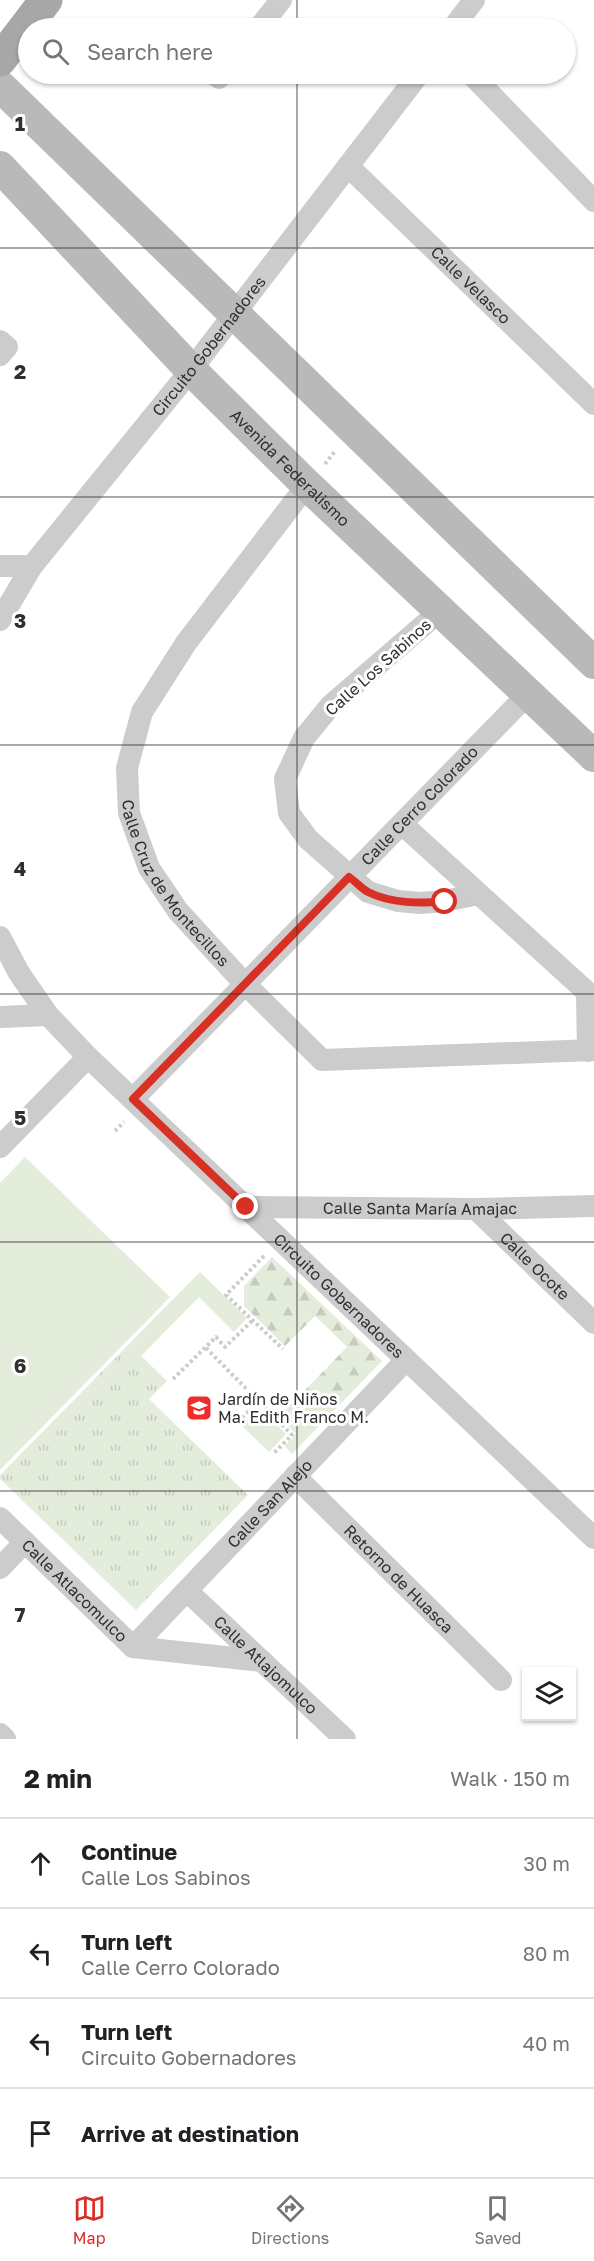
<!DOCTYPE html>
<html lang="en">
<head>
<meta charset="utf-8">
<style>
  :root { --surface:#fff; --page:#f2f2f2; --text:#202124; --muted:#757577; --line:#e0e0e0; --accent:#d93025 }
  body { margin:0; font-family:"Golos Text",sans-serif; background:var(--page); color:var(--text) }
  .controls { position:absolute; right:18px; bottom:18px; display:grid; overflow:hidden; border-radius:0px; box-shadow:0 2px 4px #0004 }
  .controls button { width:54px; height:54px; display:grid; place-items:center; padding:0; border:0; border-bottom:2px solid var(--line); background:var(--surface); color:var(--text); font:30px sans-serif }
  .stop { position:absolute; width:18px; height:18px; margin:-14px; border:4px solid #d93025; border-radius:50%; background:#fff }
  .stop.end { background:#d93025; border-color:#fff; box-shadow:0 2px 6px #0008 }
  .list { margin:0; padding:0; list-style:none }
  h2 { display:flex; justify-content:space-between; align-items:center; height:78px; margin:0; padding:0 24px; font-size:26px }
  h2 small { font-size:20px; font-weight:400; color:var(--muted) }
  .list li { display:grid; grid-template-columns:39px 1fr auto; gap:18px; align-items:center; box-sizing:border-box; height:90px; padding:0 24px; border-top:2px solid var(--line) }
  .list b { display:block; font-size:22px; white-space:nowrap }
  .list p { margin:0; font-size:20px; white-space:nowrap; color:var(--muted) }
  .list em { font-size:20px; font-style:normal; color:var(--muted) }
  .icon { flex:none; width:33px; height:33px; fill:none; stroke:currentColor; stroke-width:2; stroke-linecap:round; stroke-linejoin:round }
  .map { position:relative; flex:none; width:594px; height:1739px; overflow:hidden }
  .search { position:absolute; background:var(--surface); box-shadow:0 2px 4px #0004; left:18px; right:18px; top:18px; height:66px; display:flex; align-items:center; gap:15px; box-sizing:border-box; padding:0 21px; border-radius:33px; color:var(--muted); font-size:22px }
  .sheet { height:438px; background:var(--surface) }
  nav { display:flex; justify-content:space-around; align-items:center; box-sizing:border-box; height:84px; border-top:2px solid var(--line); background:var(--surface); font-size:16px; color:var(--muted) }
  nav a { display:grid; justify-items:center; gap:3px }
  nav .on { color:var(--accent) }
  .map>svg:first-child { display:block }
  .grass { fill:url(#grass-tufts) }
  .forest { fill:url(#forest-firs) }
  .garden { fill:#e4eddc }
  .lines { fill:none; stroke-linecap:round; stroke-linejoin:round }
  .path { stroke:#ccc; stroke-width:4; stroke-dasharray:3 3; stroke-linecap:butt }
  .minor { stroke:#ccc; stroke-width:22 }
  .secondary { stroke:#b9b9b9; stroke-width:32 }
  .primary { stroke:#a7a7a7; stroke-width:33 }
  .route { stroke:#d93025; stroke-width:8 }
  .grid { fill:none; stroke:#2f2f2f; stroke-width:1.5; stroke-opacity:0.55 }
  .labels { text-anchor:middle; stroke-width:6; stroke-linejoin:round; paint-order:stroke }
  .street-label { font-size:16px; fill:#2f2f2f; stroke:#fff }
  .poi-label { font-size:16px; fill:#2f2f2f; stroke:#fff; text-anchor:start }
  .grid-label { font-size:20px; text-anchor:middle; font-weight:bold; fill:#2f2f2f; stroke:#fff; stroke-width:6; stroke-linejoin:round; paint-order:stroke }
</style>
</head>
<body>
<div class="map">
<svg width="594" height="1739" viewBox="0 0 594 1739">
  <defs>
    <pattern id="grass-tufts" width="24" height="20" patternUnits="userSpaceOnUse" patternTransform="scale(1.5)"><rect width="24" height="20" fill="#e4eddc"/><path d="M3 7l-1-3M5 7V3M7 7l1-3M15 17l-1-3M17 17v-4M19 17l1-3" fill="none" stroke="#c4ccbd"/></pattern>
    <pattern id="forest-firs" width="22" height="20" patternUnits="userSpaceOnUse" patternTransform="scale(1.5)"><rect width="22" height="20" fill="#e4eddc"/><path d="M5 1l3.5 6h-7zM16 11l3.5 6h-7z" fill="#c4ccbd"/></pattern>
  </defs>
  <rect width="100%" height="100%" fill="#fff"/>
  <!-- grass -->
  <polygon class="grass" points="129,1344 167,1381 149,1399 248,1495 136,1610 0,1479 0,1475"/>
  <!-- forest -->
  <polygon class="forest" points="272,1257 382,1361 292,1454 285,1446 296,1434 279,1417 347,1347 315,1316 285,1346 244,1306 244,1286"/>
  <!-- garden -->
  <g class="garden">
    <polygon points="25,1157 170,1297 0,1470 0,1183"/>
    <polygon points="200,1272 247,1318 234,1332 199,1297 141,1356 129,1344"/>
    <polygon points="259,1408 286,1434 269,1452 242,1426"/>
  </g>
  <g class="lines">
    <!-- path -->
    <g class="path">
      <polyline points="325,464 335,451"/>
      <polyline points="115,1131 124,1122"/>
      <polyline points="264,1256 226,1295 283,1349"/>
      <polyline points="206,1348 292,1435 273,1454"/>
      <polyline points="173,1379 216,1337 225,1347 253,1320"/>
      <polyline points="238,1422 259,1401"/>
    </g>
    <!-- minor -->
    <g class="minor">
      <polyline points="259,28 281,0"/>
      <polyline points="453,28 474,0"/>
      <polyline points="214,74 219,78 223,74"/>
      <polyline points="471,74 594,201"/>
      <path id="s1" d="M348,166L594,404"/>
      <polyline points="0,341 7,347 0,355"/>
      <path id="s2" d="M307,485L186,643L142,712L127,768L129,813L149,868L178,911L244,983L322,1060L594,1050"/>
      <polyline points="0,566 32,566"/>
      <polyline points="440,611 331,705 304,738 285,779 289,813 308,839 368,892 398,901 420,903 445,901 478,894"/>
      <path id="s3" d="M0,620L32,566L191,370L419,74"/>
      <polyline points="402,824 587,992 588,1051"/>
      <path id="s4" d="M0,937L19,973L48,1015L88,1057L594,1538"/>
      <polyline points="0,1017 48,1015"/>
      <path id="s5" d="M133,1099L528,694"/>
      <polyline points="0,1147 88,1057"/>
      <path id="s6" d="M246,1207L476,1209L594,1206"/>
      <path id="s7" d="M476,1209L594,1323"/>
      <path id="s8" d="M295,1476L501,1680"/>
      <path id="s9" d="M0,1518L133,1647L262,1661"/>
      <polyline points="0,1568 25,1542"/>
      <path id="s10" d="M187,1591L345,1739"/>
      <path id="s11" d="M133,1647L406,1360"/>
      <polyline points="0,1734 5,1739"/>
    </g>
    <!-- secondary -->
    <g class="secondary">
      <polyline points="0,86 594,663"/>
      <path id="s12" d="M0,167L191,370L307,485L594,756"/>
    </g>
    <!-- primary -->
    <polyline class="primary" points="0,60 46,0"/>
  </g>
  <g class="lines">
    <!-- route -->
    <path class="route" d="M246,1207L133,1099L349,877C355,881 361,888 368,892C392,904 419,903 445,902"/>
  </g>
  <!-- grid -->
  <path class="grid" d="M297,0V28M297,74V1739M0,248H594M0,497H594M0,745H594M0,994H594M0,1242H594M0,1491H594"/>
  <!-- icons -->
  <defs>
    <g id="school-square" transform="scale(1.35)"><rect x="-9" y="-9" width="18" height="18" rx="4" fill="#ee2c2a" stroke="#fff"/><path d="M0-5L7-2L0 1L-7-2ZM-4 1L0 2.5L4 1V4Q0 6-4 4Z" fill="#fff"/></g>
  </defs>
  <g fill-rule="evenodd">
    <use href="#school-square" x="199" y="1408"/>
  </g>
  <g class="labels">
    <!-- street labels -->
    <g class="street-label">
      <text dy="6" stroke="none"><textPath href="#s1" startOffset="171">Calle Velasco</textPath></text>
      <text dy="6" stroke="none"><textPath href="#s3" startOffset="345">Circuito Gobernadores</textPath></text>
      <text dy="6" stroke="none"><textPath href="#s12" startOffset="418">Avenida Federalismo</textPath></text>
      <text transform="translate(378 667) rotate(-42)" y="6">Calle Los Sabinos</text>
      <text dy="6" stroke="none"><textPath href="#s5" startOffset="410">Calle Cerro Colorado</textPath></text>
      <text dy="6" stroke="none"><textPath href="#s2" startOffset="468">Calle Cruz de Montecillos</textPath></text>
      <text dy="6" stroke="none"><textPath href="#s6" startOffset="174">Calle Santa María Amajac</textPath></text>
      <text dy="6" stroke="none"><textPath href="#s7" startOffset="82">Calle Ocote</textPath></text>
      <text dy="6" stroke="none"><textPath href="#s4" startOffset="496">Circuito Gobernadores</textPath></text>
      <text dy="6" stroke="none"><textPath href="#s11" startOffset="198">Calle San Alejo</textPath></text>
      <text dy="6" stroke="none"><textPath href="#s8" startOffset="146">Retorno de Huasca</textPath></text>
      <text dy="6" stroke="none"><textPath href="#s9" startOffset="104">Calle Atlacomulco</textPath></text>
      <text dy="6" stroke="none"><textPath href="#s10" startOffset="108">Calle Atlajomulco</textPath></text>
    </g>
    <!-- poi labels -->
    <g class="poi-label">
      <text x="218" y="1405">Jardín de Niños<tspan x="218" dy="18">Ma. Edith Franco M.</tspan></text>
    </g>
  </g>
  <g class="grid-label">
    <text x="20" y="131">1</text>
    <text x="20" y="379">2</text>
    <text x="20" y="628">3</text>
    <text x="20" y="876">4</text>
    <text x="20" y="1125">5</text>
    <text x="20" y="1373">6</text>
    <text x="20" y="1622">7</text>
  </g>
</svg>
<div class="controls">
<button><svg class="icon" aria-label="layers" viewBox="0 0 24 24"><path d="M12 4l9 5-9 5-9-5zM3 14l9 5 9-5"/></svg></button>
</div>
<div class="stop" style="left:445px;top:902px"></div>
<div class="stop end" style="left:246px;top:1207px"></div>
<div class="search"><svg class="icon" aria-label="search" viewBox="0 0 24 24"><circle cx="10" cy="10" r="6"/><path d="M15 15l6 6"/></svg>Search here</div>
</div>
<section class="sheet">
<h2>2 min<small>Walk · 150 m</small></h2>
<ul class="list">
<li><svg class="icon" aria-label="ahead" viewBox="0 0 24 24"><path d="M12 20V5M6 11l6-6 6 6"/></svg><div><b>Continue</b><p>Calle Los Sabinos</p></div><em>30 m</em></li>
<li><svg class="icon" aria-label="left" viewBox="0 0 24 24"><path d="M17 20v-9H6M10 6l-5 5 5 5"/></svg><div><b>Turn left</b><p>Calle Cerro Colorado</p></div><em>80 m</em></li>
<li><svg class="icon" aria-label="left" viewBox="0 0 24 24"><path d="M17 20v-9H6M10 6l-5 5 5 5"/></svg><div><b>Turn left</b><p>Circuito Gobernadores</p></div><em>40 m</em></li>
<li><svg class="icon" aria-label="arrive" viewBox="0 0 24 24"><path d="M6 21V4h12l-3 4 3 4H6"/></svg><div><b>Arrive at destination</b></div></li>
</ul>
</section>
<nav>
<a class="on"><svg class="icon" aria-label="map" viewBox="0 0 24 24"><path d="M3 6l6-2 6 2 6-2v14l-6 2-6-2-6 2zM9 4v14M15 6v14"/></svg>Map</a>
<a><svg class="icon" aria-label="directions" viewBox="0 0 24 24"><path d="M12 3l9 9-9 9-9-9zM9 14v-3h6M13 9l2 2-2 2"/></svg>Directions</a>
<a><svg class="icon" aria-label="saved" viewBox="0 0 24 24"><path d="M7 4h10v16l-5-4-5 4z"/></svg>Saved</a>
</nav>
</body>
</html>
